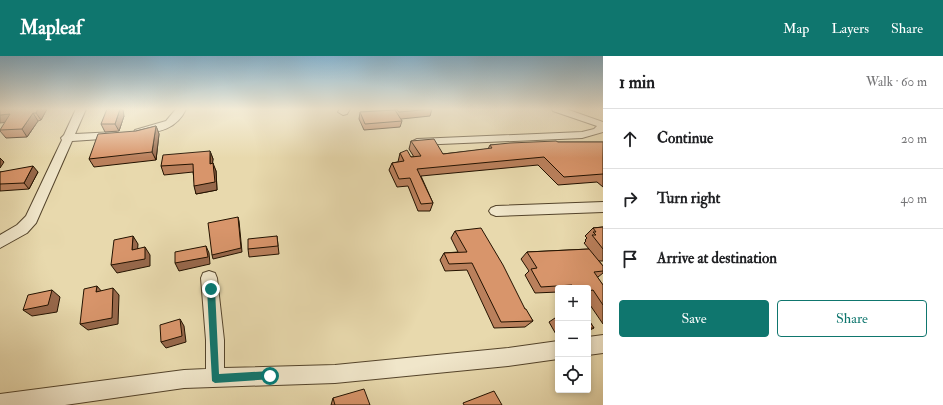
<!DOCTYPE html>
<html lang="en">
<head>
<meta charset="utf-8">
<style>
  :root { --surface:#fff; --page:#f2f2f2; --text:#202124; --muted:#757577; --line:#e0e0e0; --accent:#0f766e }
  body { margin:0; font-family:"IM FELL Double Pica",serif; background:var(--page); color:var(--text) }
  .controls { position:absolute; right:12px; bottom:12px; display:grid; overflow:hidden; border-radius:4px; box-shadow:0 2px 6px #0003 }
  .controls button { width:36px; height:36px; display:grid; place-items:center; padding:0; border:0; border-bottom:1px solid var(--line); background:var(--surface); color:var(--text); font:20px sans-serif }
  .stop { position:absolute; width:12px; height:12px; margin:-9px; border:3px solid #0f766e; border-radius:50%; background:#fff }
  .stop.end { background:#0f766e; border-color:#fff; box-shadow:0 1px 4px #0008 }
  .list { margin:0; padding:0; list-style:none }
  h2 { display:flex; justify-content:space-between; align-items:center; height:52px; margin:0; padding:0 16px; font-size:17px }
  h2 small { font-size:13px; font-weight:400; color:var(--muted) }
  .list li { display:grid; grid-template-columns:26px 1fr auto; gap:12px; align-items:center; box-sizing:border-box; height:60px; padding:0 16px; border-top:1px solid var(--line) }
  .list b { display:block; font-size:15px; white-space:nowrap }
  .list em { font-size:13px; font-style:normal; color:var(--muted) }
  .actions { display:flex; gap:8px; padding:12px 16px }
  .actions a { flex:1; padding:9px 0; border:1px solid var(--accent); border-radius:4px; text-align:center; font-size:14px; color:var(--accent) }
  .actions .main { background:var(--accent); color:#fff }
  .icon { flex:none; width:22px; height:22px; fill:none; stroke:currentColor; stroke-width:2; stroke-linecap:round; stroke-linejoin:round }
  .map { position:relative; flex:none; width:603px; height:349px; overflow:hidden }
  header { display:flex; align-items:center; gap:24px; box-sizing:border-box; height:56px; padding:0 20px; background:var(--accent); color:#fff }
  header strong { font-size:19px }
  nav { display:flex; gap:22px; margin-inline-start:auto; font-size:14px }
  main { display:flex }
  aside { flex:1; background:var(--surface) }
  .map>svg:first-child { display:block }
  .lines { fill:none; stroke-linecap:round; stroke-linejoin:round }
  .minor-casing { stroke:#54442b; stroke-width:2 }
  .minor { fill:#f0e6ca; fill-rule:evenodd }
  .wall { fill:#ba805c; stroke:#231200 }
  .shaded-wall { fill:#97684b; stroke:#231200 }
  .building { fill:#d8956b; stroke:#231200 }
  .route { fill:#0f766e }
</style>
</head>
<body>
<header>
<strong>Mapleaf</strong>
<nav><a>Map</a><a>Layers</a><a>Share</a></nav>
</header>
<main>
<div class="map">
<svg width="603" height="349" viewBox="0 0 603 349">
  <rect width="100%" height="100%" fill="#e8d9ad"/>
  <filter id="stains"><feTurbulence type="fractalNoise" baseFrequency=".005" numOctaves="4"/><feColorMatrix values="0 0 0 0 .2 0 0 0 0 .09 0 0 0 0 .02 0 0 0 .5 -.17"/></filter>
  <radialGradient id="worn" r=".72"><stop offset=".6" stop-color="#630" stop-opacity="0"/><stop offset="1" stop-color="#630" stop-opacity=".3"/></radialGradient>
  <g class="lines">
    <!-- minor casing -->
    <g class="minor-casing">
      <g id="minor">
        <polygon points="76,53 86,53 75,78 116,76 121,79 116,82 72,85 36,167 27,177 0,192 0,179 17,169 26,160 62,84 61,82 64,79"/>
        <path d="M176,53H186C177,73 159,76 139,79L134,76L135,74L166,65Z"/>
        <polygon points="340,53 350,53 347,58 343,59 338,56"/>
        <polygon points="552,53 566,53 603,66 603,76 582,82 417,89 411,86 417,83 582,76 594,73 597,70 553,55"/>
        <polygon points="603,146 603,156 496,160 491,158 489,155 491,152 496,150"/>
        <polygon points="209,215 215,217 217,222 224,284 224,312 335,309 508,292 558,285 558,303 508,310 335,327 184,332 65,349 0,349 0,338 184,314 206,313 206,284 201,222 203,217"/>
        <polygon points="603,279 603,297 588,299 588,281"/>
      </g>
    </g>
    <!-- minor -->
    <use href="#minor" class="minor"/>
  </g>
  <!-- wall -->
  <g class="wall">
    <polygon points="0,53 47,53 41,64 38,65 27,81 6,82 0,75 5,67"/>
    <polygon points="390,53 432,53 430,60 401,63 402,65 400,71 364,74 359,63 360,56 391,54"/>
    <polygon points="124,60 119,75 105,76 101,68"/>
    <polygon points="156,70 159,78 156,104 94,111 89,103 136,75"/>
    <polygon points="411,85 443,98 488,93 490,89 558,86 603,86 603,131 597,126 558,129 538,109 421,120 433,147 430,155 418,155 408,130 397,131 389,114 392,107 398,106 400,97 411,101 414,101 409,93"/>
    <polygon points="210,95 213,103 212,107 216,115 217,134 196,138 193,116 164,119 161,110"/>
    <polygon points="0,116 38,116 29,133 0,135"/>
    <polygon points="603,171 603,205 599,205 603,210 603,217 598,221 597,221 603,229 603,268 588,246 588,232 558,232 558,236 535,237 525,219 529,215 521,203 527,196 589,193 584,187 586,185 585,184 587,182 585,180 593,172"/>
    <polygon points="455,175 525,253 533,265 525,271 494,272 467,214 445,215 440,204 444,197 458,196 451,182"/>
    <polygon points="277,180 279,198 249,201 248,193"/>
    <polygon points="558,260 558,280 557,280 549,266"/>
    <polygon points="588,263 594,272 588,275"/>
    <polygon points="333,342 370,349 331,349"/>
  </g>
  <!-- shaded-wall -->
  <g class="shaded-wall">
    <polygon points="38,53 47,53 41,64 36,57"/>
    <polygon points="120,53 123,53 124,60 119,75 115,68"/>
    <polygon points="33,57 38,65 27,81 22,73"/>
    <polygon points="10,58 15,65 0,67 0,59"/>
    <polygon points="156,70 159,78 156,104 152,96"/>
    <polygon points="210,95 213,103 212,116 210,108"/>
    <polygon points="0,102 4,106 0,112"/>
    <polygon points="213,107 216,115 217,134 196,138 194,130"/>
    <polygon points="33,110 38,116 29,133 24,127"/>
    <polygon points="238,161 239,165 242,196 213,203 212,199"/>
    <polygon points="133,180 138,188 137,201 132,194"/>
    <polygon points="206,190 209,197 210,208 179,215 175,207"/>
    <polygon points="145,191 150,199 150,210 117,217 111,209"/>
    <polygon points="97,230 103,237 96,236"/>
    <polygon points="113,232 119,239 118,268 88,274 80,268"/>
    <polygon points="52,234 60,241 57,256 32,260 23,254"/>
    <polygon points="180,263 184,270 186,286 166,292 161,286"/>
  </g>
  <!-- building -->
  <g class="building">
    <polygon points="0,53 38,53 36,57 33,57 22,73 0,74 10,58 0,59"/>
    <polygon points="107,53 120,53 115,68 101,68"/>
    <polygon points="396,53 432,53 399,56"/>
    <polygon points="395,54 402,65 365,68 360,56"/>
    <polygon points="156,70 152,96 89,103 98,78 136,75"/>
    <polygon points="434,83 443,98 492,92 490,89 510,87 556,85 558,86 603,86 603,118 564,121 544,101 417,113 433,147 421,148 410,122 399,123 392,107 404,105 400,97 407,94 411,101 421,100 411,85"/>
    <polygon points="210,95 210,108 213,107 215,126 194,130 193,108 161,110 163,99"/>
    <polygon points="33,110 24,127 0,128 0,116"/>
    <polygon points="238,161 241,192 212,199 208,167"/>
    <polygon points="603,171 603,193 592,179 596,179 593,176 596,176 593,172"/>
    <polygon points="481,172 503,209 525,253 526,253 533,265 501,266 472,207 449,208 444,197 467,196 455,175"/>
    <polygon points="133,180 132,194 145,191 145,203 111,209 114,184"/>
    <polygon points="277,180 278,190 248,193 248,183"/>
    <polygon points="206,190 208,201 175,207 175,196"/>
    <polygon points="589,193 603,210 603,215 594,216 603,229 603,249 593,234 588,235 588,232 574,232 572,229 541,231 531,213 537,212 527,196"/>
    <polygon points="97,230 96,236 113,232 112,262 80,268 84,233"/>
    <polygon points="52,234 48,249 23,254 28,239"/>
    <polygon points="180,263 182,280 161,286 160,269"/>
    <polygon points="588,263 594,272 588,272"/>
    <polygon points="364,333 370,349 335,349 333,342"/>
    <polygon points="494,335 502,349 464,349 463,347"/>
  </g>
  <!-- sky -->
  <linearGradient id="sky" x2="0" y2="1"><stop stop-color="#88b6d2"/><stop offset="0.52" stop-color="#f5eeda"/><stop offset="1" stop-color="#f5eeda" stop-opacity="0"/></linearGradient>
  <rect width="603" height="102" fill="url(#sky)"/>
  <!-- route -->
  <polygon class="route" points="211,229 215,233 219,318 270,315 274,320 273,323 215,327 212,325 207,233"/>
  <rect width="100%" height="100%" filter="url(#stains)"/>
  <rect width="100%" height="100%" fill="url(#worn)"/>
</svg>
<div class="controls">
<button>+</button>
<button>−</button>
<button><svg class="icon" aria-label="locate" viewBox="0 0 24 24"><circle cx="12" cy="12" r="6"/><path d="M12 2v4M12 18v4M2 12h4M18 12h4"/></svg></button>
</div>
<div class="stop" style="left:270px;top:320px"></div>
<div class="stop end" style="left:211px;top:233px"></div>
</div>
<aside>
<h2>1 min<small>Walk · 60 m</small></h2>
<ul class="list">
<li><svg class="icon" aria-label="ahead" viewBox="0 0 24 24"><path d="M12 20V5M6 11l6-6 6 6"/></svg><div><b>Continue</b></div><em>20 m</em></li>
<li><svg class="icon" aria-label="right" viewBox="0 0 24 24"><path d="M7 20v-9h11M14 6l5 5-5 5"/></svg><div><b>Turn right</b></div><em>40 m</em></li>
<li><svg class="icon" aria-label="arrive" viewBox="0 0 24 24"><path d="M6 21V4h12l-3 4 3 4H6"/></svg><div><b>Arrive at destination</b></div></li>
</ul>
<div class="actions"><a class="main">Save</a><a>Share</a></div>
</aside>
</main>
</body>
</html>
